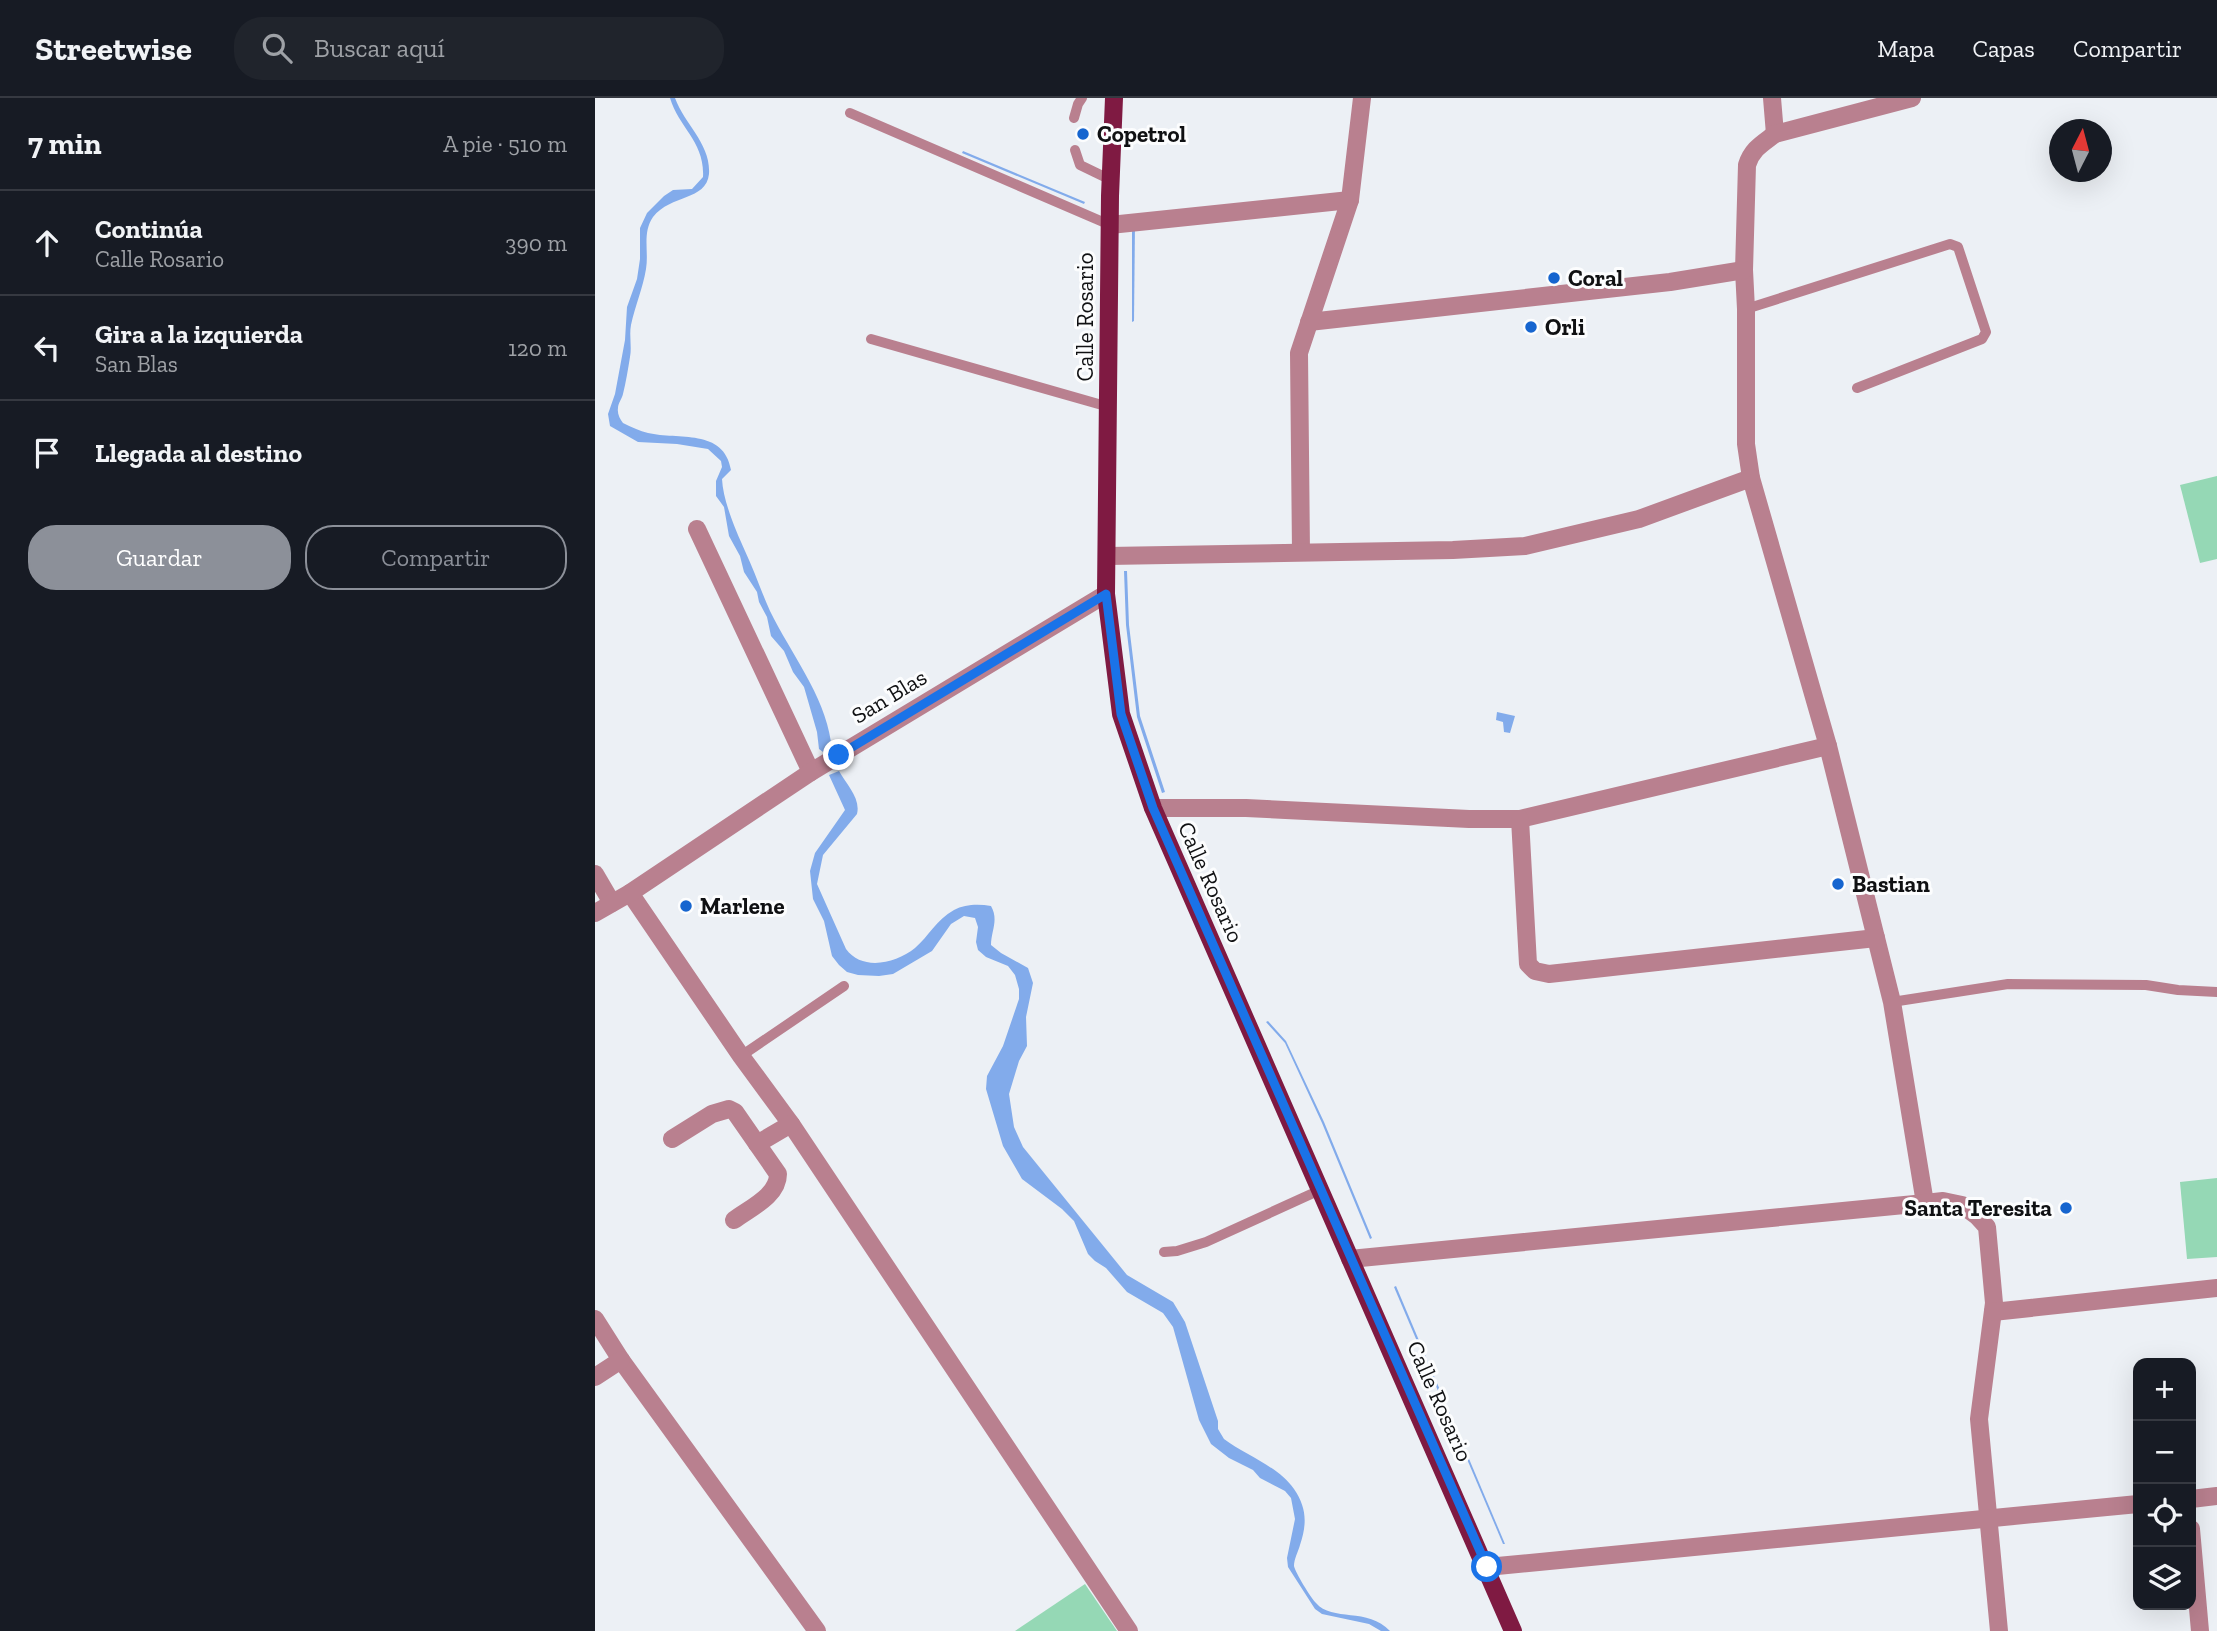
<!DOCTYPE html>
<html lang="es">
<head>
<meta charset="utf-8">
<style>
  :root { --surface:#171b24; --page:#20242c; --text:#f1f3f6; --muted:#9ea1a6; --line:#363941; --accent:#8c9099 }
  body { margin:0; font-family:"Zilla Slab",serif; background:var(--page); color:var(--text) }
  .controls { position:absolute; right:21px; bottom:21px; display:grid; overflow:hidden; border-radius:14px; box-shadow:0 7px 28px #0002 }
  .controls button { width:63px; height:63px; display:grid; place-items:center; padding:0; border:0; border-bottom:2px solid var(--line); background:var(--surface); color:var(--text); font:35px sans-serif }
  .compass { position:absolute; left:1454px; top:21px; width:63px; height:63px; border-radius:50%; background:var(--surface); box-shadow:0 7px 28px #0002; rotate:6deg }
  .stop { position:absolute; width:21px; height:21px; margin:-16px; border:5px solid #1a73e8; border-radius:50%; background:#fff }
  .stop.end { background:#1a73e8; border-color:#fff; box-shadow:0 2px 7px #0008 }
  .list { margin:0; padding:0; list-style:none }
  h2 { display:flex; justify-content:space-between; align-items:center; height:91px; margin:0; padding:0 28px; font-size:30px }
  h2 small { font-size:23px; font-weight:400; color:var(--muted) }
  .list li { display:grid; grid-template-columns:46px 1fr auto; gap:21px; align-items:center; box-sizing:border-box; height:105px; padding:0 28px; border-top:2px solid var(--line) }
  .list b { display:block; font-size:26px; white-space:nowrap }
  .list p { margin:0; font-size:23px; white-space:nowrap; color:var(--muted) }
  .list em { font-size:23px; font-style:normal; color:var(--muted) }
  .actions { display:flex; gap:14px; padding:21px 28px }
  .actions a { flex:1; padding:16px 0; border:2px solid var(--accent); border-radius:28px; text-align:center; font-size:24px; color:var(--accent) }
  .actions .main { background:var(--accent); color:#fff }
  .icon { flex:none; width:38px; height:38px; fill:none; stroke:currentColor; stroke-width:2; stroke-linecap:round; stroke-linejoin:round }
  .map { position:relative; flex:none; width:1622px; height:1533px; overflow:hidden }
  header { display:flex; align-items:center; gap:42px; box-sizing:border-box; height:98px; padding:0 35px; background:var(--surface); border-bottom:2px solid var(--line) }
  header strong { font-size:33px }
  nav { display:flex; gap:38px; margin-inline-start:auto; font-size:24px }
  .search { width:490px; height:63px; background:var(--page); display:flex; align-items:center; gap:18px; box-sizing:border-box; padding:0 24px; border-radius:28px; color:var(--muted); font-size:26px }
  main { display:flex }
  aside { flex:1; background:var(--surface) }
  .map>svg:first-child { display:block }
  .green { fill:#95d8b5 }
  .water { fill:#82abeb }
  .lines { fill:none; stroke-linecap:round; stroke-linejoin:round }
  .service { stroke:#b9808f; stroke-width:10 }
  .minor { stroke:#b9808f; stroke-width:18 }
  .primary { stroke:#7f1a42; stroke-width:18 }
  .route { stroke:#1a73e8; stroke-width:9 }
  .poi-dot { fill:#1665cf; stroke:#fcfdfe; stroke-width:2.5 }
  .labels { text-anchor:middle; stroke-width:6; stroke-linejoin:round; paint-order:stroke }
  .poi-label { font-size:23px; font-weight:bold; fill:#101113; stroke:#fcfdfe; text-anchor:start }
  .street-label { font-size:23px; fill:#101113; stroke:#fcfdfe }
</style>
</head>
<body>
<header>
<strong>Streetwise</strong>
<div class="search"><svg class="icon" aria-label="search" viewBox="0 0 24 24"><circle cx="10" cy="10" r="6"/><path d="M15 15l6 6"/></svg>Buscar aquí</div>
<nav><a>Mapa</a><a>Capas</a><a>Compartir</a></nav>
</header>
<main>
<aside>
<h2>7 min<small>A pie · 510 m</small></h2>
<ul class="list">
<li><svg class="icon" aria-label="ahead" viewBox="0 0 24 24"><path d="M12 20V5M6 11l6-6 6 6"/></svg><div><b>Continúa</b><p>Calle Rosario</p></div><em>390 m</em></li>
<li><svg class="icon" aria-label="left" viewBox="0 0 24 24"><path d="M17 20v-9H6M10 6l-5 5 5 5"/></svg><div><b>Gira a la izquierda</b><p>San Blas</p></div><em>120 m</em></li>
<li><svg class="icon" aria-label="arrive" viewBox="0 0 24 24"><path d="M6 21V4h12l-3 4 3 4H6"/></svg><div><b>Llegada al destino</b></div></li>
</ul>
<div class="actions"><a class="main">Guardar</a><a>Compartir</a></div>
</aside>
<div class="map">
<svg width="1622" height="1533" viewBox="0 0 1622 1533">
  <rect width="100%" height="100%" fill="#ecf0f5"/>
  <!-- green -->
  <g class="green">
    <polygon points="1622,378 1622,461 1605,465 1585,387"/>
    <polygon points="1622,1080 1622,1159 1592,1161 1585,1084"/>
    <polygon points="490,1486 522,1533 420,1533"/>
  </g>
  <!-- water -->
  <g class="water">
    <path d="M75,0H80C90,27 116,46 114,76C111,103 76,96 58,119C47,135 54,153 51,171C48,190 40,208 36,227C34,237 37,249 35,259C33,271 31,284 28,296C27,301 23,305 23,310C22,316 25,321 28,325C36,329 45,333 53,335C83,342 129,330 136,372L127,381C128,403 141,433 150,453C159,472 166,493 175,513C196,556 229,596 236,644L228,654L224,651L222,634L209,589L198,574L189,553L176,538L172,519L164,504L162,494L149,474L145,458L134,438L129,409L121,398V383L127,369L126,363L113,351L82,346L43,344L15,328L13,316L20,296L30,242L32,209L42,181L45,161V130L52,115L69,98L78,92L97,91L108,79C110,44 84,30 75,0Z"/>
    <polygon points="368,53 490,104 489,106 367,55"/>
    <polygon points="537,126 540,126 539,223 537,224"/>
    <polygon points="529,473 532,473 534,527 545,618 570,694 567,695 542,619 531,527"/>
    <polygon points="902,614 920,618 915,635 909,634 908,624 901,622"/>
    <path d="M244,673C251,686 266,700 262,716L228,757L222,786L251,851C267,873 300,866 320,850C334,838 341,822 359,812C370,806 384,806 396,808C404,822 396,833 396,847L406,855L433,870L438,885L431,919L432,948L424,963L414,996L419,1029L428,1049L532,1177L578,1204L590,1224L623,1323V1331L629,1341C650,1357 683,1368 699,1391C712,1410 712,1426 705,1447C703,1454 699,1461 699,1468C700,1474 716,1500 721,1505C737,1524 773,1509 795,1533H786L774,1526L727,1516L720,1511L693,1469L692,1460L700,1421L696,1400L690,1393L665,1380L658,1372L634,1360L616,1346L604,1322L578,1229L568,1215L532,1194L511,1170L500,1163L493,1156L479,1123L467,1111L427,1081L408,1048L391,991L392,978L408,948L424,901V891L420,877L413,868L391,859L383,852L381,844L383,829L380,820L369,818L356,826L337,853L298,876L284,878L263,877L252,874L244,867L237,858L229,823L218,801L215,773L220,755L250,712L234,677Z"/>
    <polygon points="673,923 691,943 729,1024 777,1140 775,1141 727,1025 690,945 671,924"/>
    <polygon points="801,1188 910,1446 908,1446 799,1189"/>
  </g>
  <g class="lines">
    <!-- service -->
    <g class="service">
      <polyline points="255,15 515,127"/>
      <polyline points="479,20 483,6 487,0"/>
      <polyline points="480,52 485,67 516,82"/>
      <polyline points="1151,211 1355,146 1363,149 1391,234 1387,241 1262,290"/>
      <polyline points="276,241 514,309"/>
      <polyline points="1297,904 1413,886 1551,887 1583,892 1622,894"/>
      <polyline points="146,958 249,888"/>
      <polyline points="569,1154 582,1153 611,1144 725,1092"/>
    </g>
    <!-- minor -->
    <g class="minor">
      <polyline points="1177,0 1180,36"/>
      <path d="M1317,0L1180,36C1167,46 1157,51 1152,67L1149,172L1151,211V346L1156,380L1233,648L1297,904L1330,1105"/>
      <polyline points="515,127 755,102"/>
      <polyline points="714,224 1075,184 1149,172"/>
      <polyline points="102,431 216,674"/>
      <polyline points="706,454 704,255 755,102 767,0"/>
      <polyline points="513,458 858,452 930,448 1044,421 1156,380"/>
      <polyline points="558,710 651,710 874,721 925,721 1233,648"/>
      <polyline points="925,721 933,866 940,873 954,876 1281,840"/>
      <polyline points="0,776 17,805"/>
      <polyline points="35,795 146,958 196,1026 534,1533"/>
      <polyline points="0,815 35,795 216,674 511,496"/>
      <path d="M77,1041L117,1016L134,1011L140,1014L183,1076C183,1098 155,1110 139,1122"/>
      <polyline points="162,1046 196,1026"/>
      <polyline points="755,1161 1330,1105 1348,1103 1367,1107 1382,1118 1392,1129 1399,1205 1384,1321 1404,1533"/>
      <polyline points="1398,1214 1622,1190"/>
      <polyline points="0,1221 26,1262 222,1533"/>
      <polyline points="0,1279 26,1262"/>
      <polyline points="1596,1401 1622,1398"/>
      <polyline points="1596,1431 1605,1533"/>
      <polyline points="892,1469 1543,1406"/>
    </g>
    <!-- primary -->
    <polyline class="primary" points="519,0 515,98 511,496 526,616 558,710 918,1533"/>
  </g>
  <g class="lines">
    <!-- route -->
    <polyline class="route" points="244,657 511,496 526,616 558,710 892,1469"/>
  </g>
  <!-- markers -->
  <g class="poi-dot">
    <circle cx="488" cy="36" r="7"/>
    <circle cx="959" cy="180" r="7"/>
    <circle cx="936" cy="229" r="7"/>
    <circle cx="1243" cy="786" r="7"/>
    <circle cx="91" cy="808" r="7"/>
    <circle cx="1471" cy="1110" r="7"/>
  </g>
  <g class="labels">
    <!-- poi labels -->
    <g class="poi-label">
      <text x="502" y="44">Copetrol</text>
      <text x="973" y="188">Coral</text>
      <text x="950" y="237">Orli</text>
      <text x="1257" y="794">Bastian</text>
      <text x="105" y="816">Marlene</text>
      <text x="1457" y="1118" text-anchor="end">Santa Teresita</text>
    </g>
    <!-- street labels -->
    <g class="street-label">
      <text transform="translate(490 219) rotate(-90)" y="8">Calle Rosario</text>
      <text transform="translate(294 598) rotate(-31)" y="8">San Blas</text>
      <text transform="translate(616 784) rotate(66)" y="8">Calle Rosario</text>
      <text transform="translate(845 1303) rotate(66)" y="8">Calle Rosario</text>
    </g>
  </g>
</svg>
<div class="controls">
<button>+</button>
<button>−</button>
<button><svg class="icon" aria-label="locate" viewBox="0 0 24 24"><circle cx="12" cy="12" r="6"/><path d="M12 2v4M12 18v4M2 12h4M18 12h4"/></svg></button>
<button><svg class="icon" aria-label="layers" viewBox="0 0 24 24"><path d="M12 4l9 5-9 5-9-5zM3 14l9 5 9-5"/></svg></button>
</div>
<svg class="compass" viewBox="-18 -18 36 36"><path d="M0-13l5 13h-10z" fill="#e53935"/><path d="M0 13l5-13h-10z" fill="#9ea1a6"/></svg>
<div class="stop" style="left:892px;top:1469px"></div>
<div class="stop end" style="left:244px;top:657px"></div>
</div>
</main>
</body>
</html>
